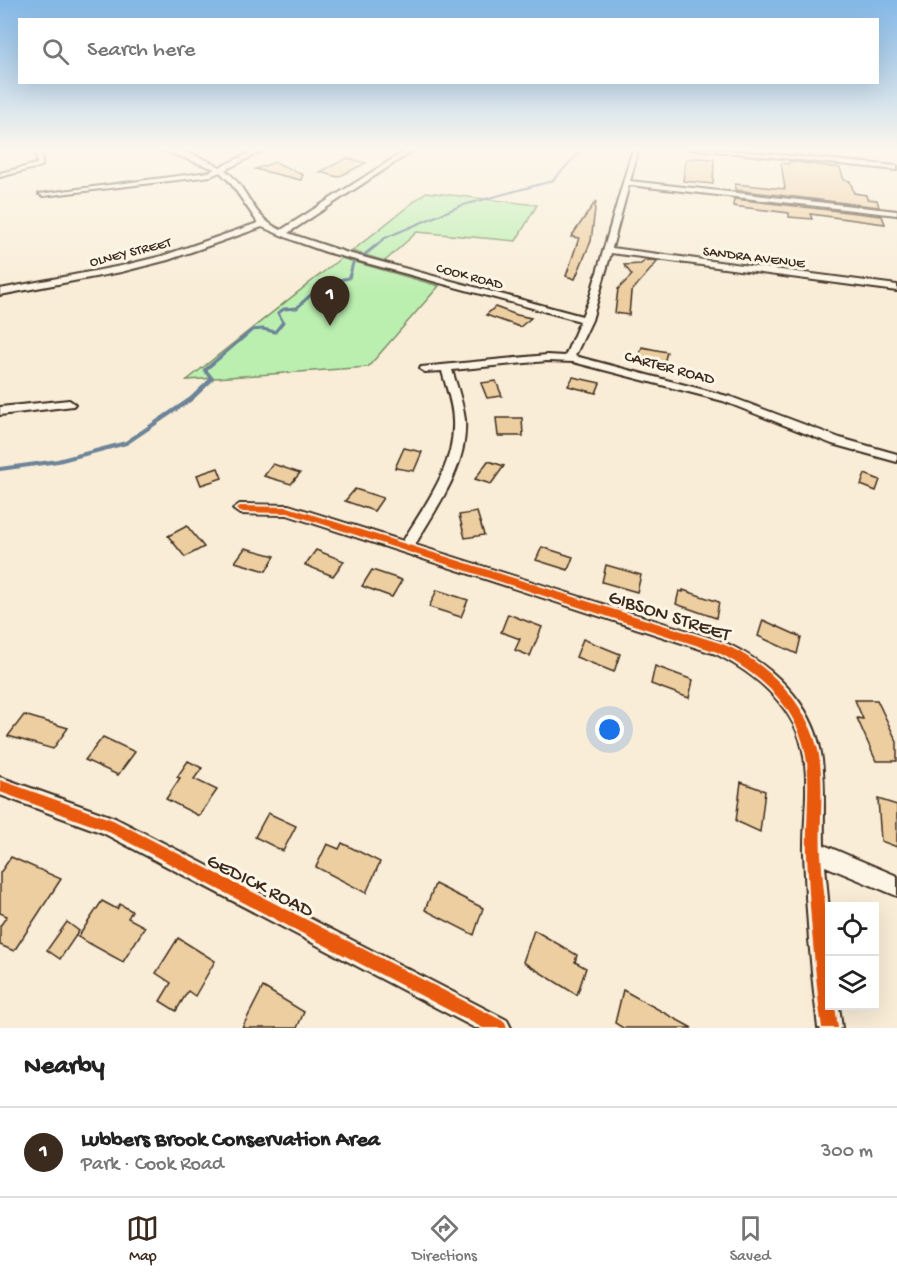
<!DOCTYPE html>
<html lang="en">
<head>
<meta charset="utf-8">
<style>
  :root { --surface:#fff; --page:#f2f2f2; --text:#222; --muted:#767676; --line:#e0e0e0; --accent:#3b2a1e }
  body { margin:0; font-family:"Gochi Hand",sans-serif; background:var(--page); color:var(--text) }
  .controls { position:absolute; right:18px; bottom:18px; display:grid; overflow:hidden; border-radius:0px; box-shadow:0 6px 24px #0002 }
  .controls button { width:54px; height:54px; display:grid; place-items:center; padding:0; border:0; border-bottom:2px solid var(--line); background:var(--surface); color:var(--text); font:30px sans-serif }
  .you { position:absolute; left:610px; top:730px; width:21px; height:21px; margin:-15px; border:4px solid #fff; border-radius:50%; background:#1a73e8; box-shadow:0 0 0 9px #1a73e833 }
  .badge { display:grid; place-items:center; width:39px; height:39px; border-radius:50%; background:var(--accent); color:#fff; font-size:20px; font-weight:700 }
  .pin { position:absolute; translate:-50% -50px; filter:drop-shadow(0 2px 3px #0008) }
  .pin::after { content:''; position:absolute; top:32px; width:21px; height:18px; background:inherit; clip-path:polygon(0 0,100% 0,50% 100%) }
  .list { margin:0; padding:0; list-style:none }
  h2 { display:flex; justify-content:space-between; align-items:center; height:78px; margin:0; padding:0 24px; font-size:26px }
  h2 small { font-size:20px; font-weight:400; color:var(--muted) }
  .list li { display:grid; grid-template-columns:39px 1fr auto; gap:18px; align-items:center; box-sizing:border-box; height:90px; padding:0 24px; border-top:2px solid var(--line) }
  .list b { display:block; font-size:22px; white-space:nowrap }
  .list p { margin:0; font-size:20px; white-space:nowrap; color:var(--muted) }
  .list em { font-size:20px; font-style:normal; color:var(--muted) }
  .icon { flex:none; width:33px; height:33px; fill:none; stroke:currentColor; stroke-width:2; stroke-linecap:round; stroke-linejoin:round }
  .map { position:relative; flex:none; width:897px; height:1028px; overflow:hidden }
  .search { position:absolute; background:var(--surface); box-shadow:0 6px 24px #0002; left:18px; right:18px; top:18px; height:66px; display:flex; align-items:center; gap:15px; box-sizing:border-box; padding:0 21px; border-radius:0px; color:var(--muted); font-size:22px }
  .sheet { height:168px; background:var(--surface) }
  nav { display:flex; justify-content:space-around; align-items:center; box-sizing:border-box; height:84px; border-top:2px solid var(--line); background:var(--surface); font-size:16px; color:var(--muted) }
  nav a { display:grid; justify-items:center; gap:3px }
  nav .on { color:var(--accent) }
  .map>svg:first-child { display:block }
  .green { fill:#bbefb0; stroke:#7b8c67; stroke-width:1.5 }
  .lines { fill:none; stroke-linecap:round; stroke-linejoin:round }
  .stream-far2 { stroke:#6c8398; stroke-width:2 }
  .stream-far1 { stroke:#6c8398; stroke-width:3 }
  .stream { stroke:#6c8398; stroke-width:4 }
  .building { fill:#edcea0; stroke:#3b2a1e; stroke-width:1.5 }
  .minor-casing { stroke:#3b2a1e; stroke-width:4 }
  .minor { fill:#fcf5e5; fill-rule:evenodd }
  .cycleway-casing { stroke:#fcf5e5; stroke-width:4 }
  .cycleway { fill:#e8590c; fill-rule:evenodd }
  .labels { text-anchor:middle; stroke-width:6; stroke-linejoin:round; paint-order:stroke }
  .far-street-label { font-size:14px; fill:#3b2a1e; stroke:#fcf5e5 }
  .street-label { font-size:16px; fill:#3b2a1e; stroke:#fcf5e5 }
  .near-street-label { font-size:20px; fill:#3b2a1e; stroke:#fcf5e5 }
</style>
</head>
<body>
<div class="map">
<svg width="897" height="1028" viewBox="0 0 897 1028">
  <rect width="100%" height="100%" fill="#f9edd7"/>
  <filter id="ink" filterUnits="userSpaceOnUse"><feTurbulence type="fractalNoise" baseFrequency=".0167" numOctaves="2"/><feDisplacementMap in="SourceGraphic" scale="12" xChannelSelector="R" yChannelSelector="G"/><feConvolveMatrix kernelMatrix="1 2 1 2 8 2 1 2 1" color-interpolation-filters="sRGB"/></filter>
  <g filter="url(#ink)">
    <!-- green -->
    <g class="green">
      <polygon points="426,192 537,205 516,241 417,232 385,261 352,251"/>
      <polygon points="341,258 439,286 368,367 187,380"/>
    </g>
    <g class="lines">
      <!-- stream-far2 -->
      <polyline class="stream-far2" points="376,245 385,238 460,206 552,181 584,148"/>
      <!-- stream-far1 -->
      <g class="stream-far1">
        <polyline points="363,256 378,244"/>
        <path d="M206,371L205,370L252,330L263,329L275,332L283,322L278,313L284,309L297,308C312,292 327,281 349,278L353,263"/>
      </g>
      <!-- stream -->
      <polyline class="stream" points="0,469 58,461 126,443 191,399 212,379 205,370"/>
    </g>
    <!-- building -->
    <g class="building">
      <polygon points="347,158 366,163 338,177 320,172"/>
      <polygon points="700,158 714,159 713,184 683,181 686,159"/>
      <polygon points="789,161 840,168 844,180 850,181 854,193 866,195 867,199 877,200 879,207 735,190 735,184 785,189 781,163 789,164"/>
      <polygon points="275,162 303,175 301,180 255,169"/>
      <polygon points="734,199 882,216 885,224 810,214 812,219 789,217 789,213 733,206"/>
      <polygon points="596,201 591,241 575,279 566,276 579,238 571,237"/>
      <polygon points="645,260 658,261 631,292 629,315 615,313 618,289 632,275 624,265 641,264"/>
      <polygon points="495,307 517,315 531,318 520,327 486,315"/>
      <polygon points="642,347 667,352 663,367 637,362"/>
      <polygon points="573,377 600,383 596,393 568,386"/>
      <polygon points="496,381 502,396 487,398 481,383"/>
      <polygon points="496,418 522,418 523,436 498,436"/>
      <polygon points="404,448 422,452 414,471 395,468"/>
      <polygon points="488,461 504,466 491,484 475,479"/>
      <polygon points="273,464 300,473 291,484 264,476"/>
      <polygon points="218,468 222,478 201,485 197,475"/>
      <polygon points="865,474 880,480 876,491 861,485"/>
      <polygon points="355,489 383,498 374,511 345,501"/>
      <polygon points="477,512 484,535 465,538 459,515"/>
      <polygon points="187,526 204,547 185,557 168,536"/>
      <polygon points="542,547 573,557 568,570 536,560"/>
      <polygon points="245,548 275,556 266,571 235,562"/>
      <polygon points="316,550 344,561 333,576 305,565"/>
      <polygon points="606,565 641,575 637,592 602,582"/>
      <polygon points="372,570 402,580 392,597 362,586"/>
      <polygon points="437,590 468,600 461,617 429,607"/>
      <polygon points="683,590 719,602 716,618 676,604 679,591 683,592"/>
      <polygon points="508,614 542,627 530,656 515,650 520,639 501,632"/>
      <polygon points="763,620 801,637 797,654 758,636"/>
      <polygon points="583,639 620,654 614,672 576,657"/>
      <polygon points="655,666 693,680 689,698 651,684"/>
      <polygon points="855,700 877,700 897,742 897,761 876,761 857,718 863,719"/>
      <polygon points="24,715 68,728 53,749 8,736"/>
      <polygon points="103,737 135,752 118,775 85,760"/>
      <polygon points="188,761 202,768 194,779 217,790 199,816 166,799 180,778 177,777"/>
      <polygon points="741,782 765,791 760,832 736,821"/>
      <polygon points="878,799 897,805 897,847 881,841"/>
      <polygon points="268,813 296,826 283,851 255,837"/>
      <polygon points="342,843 380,862 366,893 316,867 327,844 339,849"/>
      <polygon points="11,857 61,879 14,951 0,945 0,926 7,916 0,913 0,873"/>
      <polygon points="435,884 483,908 474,935 425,910"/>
      <polygon points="102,901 117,909 120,904 132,911 128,918 145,927 123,962 78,937"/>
      <polygon points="67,922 79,931 60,959 47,950"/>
      <polygon points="534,930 577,955 575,962 586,968 577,995 523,962"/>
      <polygon points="178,938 215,961 195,996 188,991 176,1011 160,1001 171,983 156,973"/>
      <polygon points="263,987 304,1012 297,1028 242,1028"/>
      <polygon points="623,990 692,1028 623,1028 615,1023"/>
    </g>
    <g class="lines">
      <!-- minor casing -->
      <g class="minor-casing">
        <g id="minor">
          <polygon points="35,148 41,148 42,166 0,177 0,173 37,164"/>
          <path d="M156,148C177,148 202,157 220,167L260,148H268L225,170C250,189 249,215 281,230L410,148H417L288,233L348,253L582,316L589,300L633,148H639L630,181L897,211V215L629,185L612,248L897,285V291L611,253L592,320L575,356L731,397L840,438L897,454V462L832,444L723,401L573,362L547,361L452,370C457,386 463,403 465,420C468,467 437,506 415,545L726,643C771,665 812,701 821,753C826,783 823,815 824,845L897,876V896L825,866L830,920V1006H839L842,1028H818C811,970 806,912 804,854C803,815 813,769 797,731C781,695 750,671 716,654L288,515L240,514L233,509L240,504L288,505L403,541C425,504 455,467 453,421C453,404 446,387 442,371L425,372L420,369L421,367L547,355L565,356L580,321L326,252L295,241L262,227L168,260L121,272L0,295V289L121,266L162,256L258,223L230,182L220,172L211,176L43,196L39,194L209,172L215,169Z"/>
          <polygon points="686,148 709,148 897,166 897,170"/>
          <polygon points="69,400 75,404 73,406 0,415 0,407"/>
          <polygon points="0,777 115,818 507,1020 511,1028 475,1028 103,833 0,795"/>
        </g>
      </g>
      <!-- minor -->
      <use href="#minor" class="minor"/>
      <!-- cycleway casing -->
      <g class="cycleway-casing">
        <g id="cycleway">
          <path d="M240,506L288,507L720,643C766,661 806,701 818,750C825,784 819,821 821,855C823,890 828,925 830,960C830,975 830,990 830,1006H835L838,1028H822L819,1006C814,956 809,906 807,856C806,828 809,801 808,773C805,714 767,678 717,652L288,513L240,512L236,509Z"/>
          <polygon points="0,780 113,820 505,1022 507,1028 483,1028 105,830 0,792"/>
        </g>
      </g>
      <!-- cycleway -->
      <use href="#cycleway" class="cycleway"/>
    </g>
  </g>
  <!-- sky -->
  <linearGradient id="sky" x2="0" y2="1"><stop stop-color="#83b8e8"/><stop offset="0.51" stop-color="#fcf7ed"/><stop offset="1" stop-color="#fcf7ed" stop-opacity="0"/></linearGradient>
  <rect width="897" height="292" fill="url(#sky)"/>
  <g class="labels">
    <!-- far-street labels -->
    <g class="far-street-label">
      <text transform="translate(130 251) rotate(-14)" y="5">OLNEY STREET</text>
      <text transform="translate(754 256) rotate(7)" y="5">SANDRA AVENUE</text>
      <text transform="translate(470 275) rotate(15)" y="5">COOK ROAD</text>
    </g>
    <!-- street labels -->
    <g class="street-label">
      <text transform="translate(670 366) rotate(15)" y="6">CARTER ROAD</text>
    </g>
    <!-- near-street labels -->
    <g class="near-street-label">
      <text transform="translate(670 614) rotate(18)" y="7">GIBSON STREET</text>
      <text transform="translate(261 884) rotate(27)" y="7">GEDICK ROAD</text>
    </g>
  </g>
</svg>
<div class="controls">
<button><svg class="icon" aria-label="locate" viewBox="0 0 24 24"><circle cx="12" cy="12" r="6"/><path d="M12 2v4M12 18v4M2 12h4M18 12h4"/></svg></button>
<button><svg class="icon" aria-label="layers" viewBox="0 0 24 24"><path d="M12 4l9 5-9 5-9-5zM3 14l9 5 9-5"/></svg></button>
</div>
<div class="you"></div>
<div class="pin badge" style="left:330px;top:326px">1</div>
<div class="search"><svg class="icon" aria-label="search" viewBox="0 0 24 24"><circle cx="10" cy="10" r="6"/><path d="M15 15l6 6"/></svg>Search here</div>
</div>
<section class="sheet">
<h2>Nearby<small></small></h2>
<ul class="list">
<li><span class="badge">1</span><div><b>Lubbers Brook Conservation Area</b><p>Park · Cook Road</p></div><em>300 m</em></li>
</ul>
</section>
<nav>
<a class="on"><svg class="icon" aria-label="map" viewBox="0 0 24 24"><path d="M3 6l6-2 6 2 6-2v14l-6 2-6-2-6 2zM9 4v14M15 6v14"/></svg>Map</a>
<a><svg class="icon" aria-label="directions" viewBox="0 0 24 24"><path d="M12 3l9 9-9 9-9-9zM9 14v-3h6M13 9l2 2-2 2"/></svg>Directions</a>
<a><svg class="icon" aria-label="saved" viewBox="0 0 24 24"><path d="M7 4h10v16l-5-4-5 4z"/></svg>Saved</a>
</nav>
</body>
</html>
